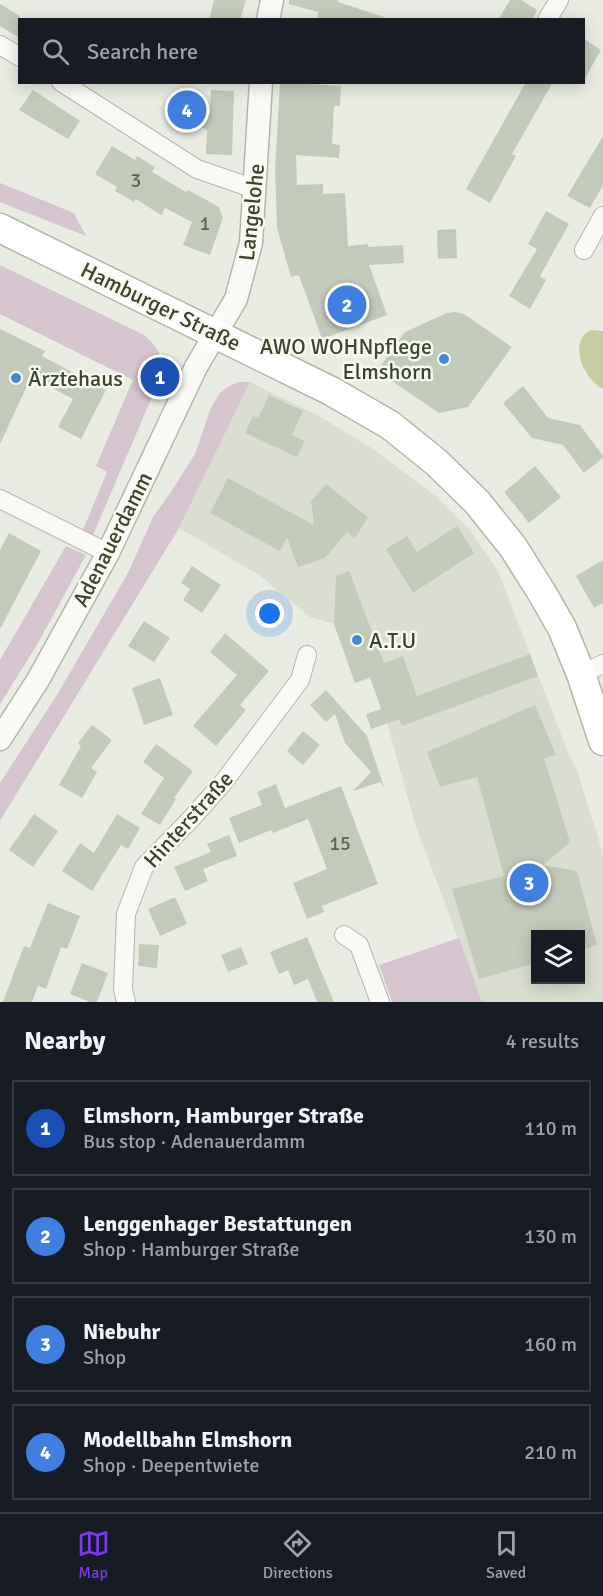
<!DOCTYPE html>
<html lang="en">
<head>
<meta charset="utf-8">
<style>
  :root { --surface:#171b24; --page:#242831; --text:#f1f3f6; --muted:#9ea1a6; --line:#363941; --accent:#7c3aed }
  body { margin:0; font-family:Signika,sans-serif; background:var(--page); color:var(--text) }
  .controls { position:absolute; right:18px; bottom:18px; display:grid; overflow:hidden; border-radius:0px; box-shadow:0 3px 15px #0003 }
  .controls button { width:54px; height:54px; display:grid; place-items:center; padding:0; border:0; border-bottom:2px solid var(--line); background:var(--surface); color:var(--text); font:30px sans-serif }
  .you { position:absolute; left:270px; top:614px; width:21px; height:21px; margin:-15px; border:4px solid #fff; border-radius:50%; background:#1a73e8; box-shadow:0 0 0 9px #1a73e833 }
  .badge { display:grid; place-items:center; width:39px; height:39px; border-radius:50%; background:var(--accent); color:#fff; font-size:20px; font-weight:700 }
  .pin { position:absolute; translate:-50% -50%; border:3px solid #fff; box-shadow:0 2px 6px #0006 }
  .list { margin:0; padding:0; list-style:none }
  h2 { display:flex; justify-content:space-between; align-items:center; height:78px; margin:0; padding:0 24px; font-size:26px }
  h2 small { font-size:20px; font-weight:400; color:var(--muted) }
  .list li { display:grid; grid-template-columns:39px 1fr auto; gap:18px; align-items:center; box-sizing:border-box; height:96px; margin:0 12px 12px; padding:0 12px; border:2px solid var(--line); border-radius:0px }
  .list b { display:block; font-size:22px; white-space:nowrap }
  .list p { margin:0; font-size:20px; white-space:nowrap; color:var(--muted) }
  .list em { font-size:20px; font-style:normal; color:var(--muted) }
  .icon { flex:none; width:33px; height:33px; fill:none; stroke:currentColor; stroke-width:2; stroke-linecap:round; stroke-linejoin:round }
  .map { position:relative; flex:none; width:603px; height:1002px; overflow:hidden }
  .search { position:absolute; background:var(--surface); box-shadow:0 3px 15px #0003; left:18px; right:18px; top:18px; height:66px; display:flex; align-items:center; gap:15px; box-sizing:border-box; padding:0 21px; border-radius:0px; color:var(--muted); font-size:22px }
  .sheet { height:510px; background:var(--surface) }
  nav { display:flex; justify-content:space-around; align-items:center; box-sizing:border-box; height:84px; border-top:2px solid var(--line); background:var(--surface); font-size:16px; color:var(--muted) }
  nav a { display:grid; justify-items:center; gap:3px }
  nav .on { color:var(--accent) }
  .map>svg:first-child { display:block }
  .built { fill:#d9ded1; fill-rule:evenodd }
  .green { fill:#d6c4ce }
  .water { fill:#c3cd9d }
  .building { fill:#c4caba }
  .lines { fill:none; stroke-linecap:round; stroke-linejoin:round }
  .minor-casing { stroke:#b2b7a8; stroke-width:20 }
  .tertiary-casing { stroke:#b2b7a8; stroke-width:25 }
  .primary-casing { stroke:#b2b8a2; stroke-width:31 }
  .minor { stroke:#f9faf6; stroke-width:18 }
  .tertiary { stroke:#f9faf6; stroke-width:22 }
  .primary { stroke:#fff; stroke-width:28 }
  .poi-dot { fill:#4587d4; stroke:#f7f9f3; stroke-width:2 }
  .labels { text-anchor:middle; stroke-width:5; stroke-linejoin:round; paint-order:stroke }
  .number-label { font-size:20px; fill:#5e664e }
  .street-label { font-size:22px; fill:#3c452a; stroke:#f7f9f3 }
  .poi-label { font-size:22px; fill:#3c452a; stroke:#f7f9f3; text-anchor:start }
</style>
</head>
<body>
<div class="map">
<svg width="603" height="1002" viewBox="0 0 603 1002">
  <rect width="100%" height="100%" fill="#e9ece3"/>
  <!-- built -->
  <path class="built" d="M250,382L319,416L373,449L437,497L470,530L498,571L569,755L577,770L603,854V1002H482L415,824L387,723L370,678L355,683L334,624L310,617L259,575L179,528ZM536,934H580V980H536Z"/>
  <!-- green -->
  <g class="green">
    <polygon points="0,183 74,213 86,236 0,202"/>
    <path d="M0,265L144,335C162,351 165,360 158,383L93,535L83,530L107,472L96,466L133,380L0,314Z"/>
    <polygon points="239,382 250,382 179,528 0,821 0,783 57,695 129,571 153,517 171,492 195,454 210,410 219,394 229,386"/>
    <polygon points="66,546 86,555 38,643 0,704 0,660"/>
    <polygon points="459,938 482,1002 392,1002 379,965"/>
  </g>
  <!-- water -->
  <path class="water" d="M591,330L603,331V389C584,380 567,341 591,330Z"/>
  <!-- building -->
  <g class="building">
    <polygon points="214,0 246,0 240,20 209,20"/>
    <polygon points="289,0 338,0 338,2 384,17 384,20 317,20 318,12 289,4"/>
    <polygon points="510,0 521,0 537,10 532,20 498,20"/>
    <polygon points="0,4 20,16 20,38 0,26"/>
    <polygon points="584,39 601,50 584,80"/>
    <polygon points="280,82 341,86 340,106 334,106 332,144 340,145 339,158 296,155 297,185 323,184 323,194 345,193 348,246 368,244 368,247 403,245 404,263 369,265 387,315 322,339 299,275 291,277 277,228 275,170"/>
    <polygon points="526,82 553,82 512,154 516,156 490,203 466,189"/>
    <polygon points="33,90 80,121 68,139 19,110"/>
    <polygon points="211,90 234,91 232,155 206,154 207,130 167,108 175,95 210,114"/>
    <polygon points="603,136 603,185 590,208 567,196"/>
    <polygon points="112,146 135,160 137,156 155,167 152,172 186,192 188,190 219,207 223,218 210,255 183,245 192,222 165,208 161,215 136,199 134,202 115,191 117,187 95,174"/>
    <polygon points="546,211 569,224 540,276 546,280 530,309 509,296 537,249 528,244"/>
    <polygon points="456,229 457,258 438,259 437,230"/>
    <polygon points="455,312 464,314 512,347 468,407 439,413 377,371 405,332 447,313"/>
    <polygon points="0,329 45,351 42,356 106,390 81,439 58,427 73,399 31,377 0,444"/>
    <polygon points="523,386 548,418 580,425 603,456 603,458 584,473 563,445 532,438 503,403"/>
    <polygon points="269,395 303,411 292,435 305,441 297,457 245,433 253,416 258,418"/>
    <polygon points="535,466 561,497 529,523 504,492"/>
    <polygon points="228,478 314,525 311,501 326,484 368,517 355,538 347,532 325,558 298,567 287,537 280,551 210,513"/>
    <polygon points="457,526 474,553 413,593 386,549 407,536 417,552"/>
    <polygon points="9,533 41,551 0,629 0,550"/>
    <polygon points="603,560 603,603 594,608 576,576"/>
    <polygon points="192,566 221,585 202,613 183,600 190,589 181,583"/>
    <polygon points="349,571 384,663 403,656 417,696 530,654 538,676 402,726 399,719 371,729 366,714 381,709 370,677 355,683 334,624 336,576"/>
    <polygon points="144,621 170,638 154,662 128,646"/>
    <polygon points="225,633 269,671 240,705 246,710 216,746 193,726 237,675 210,652"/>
    <polygon points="160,678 173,715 144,725 132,688"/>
    <polygon points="326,690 367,736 384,787 380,782 353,791 371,772 345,743 335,714 326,722 310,705"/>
    <polygon points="535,705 556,755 544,758 570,842 543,865 577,871 597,945 580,950 580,934 536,934 536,963 479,979 452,889 504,876 477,777 440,787 427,752"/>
    <polygon points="92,725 112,740 91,768 97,772 82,798 59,785 81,746 78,743"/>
    <polygon points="303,731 320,745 303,765 287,751"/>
    <polygon points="156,744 193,771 174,798 176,799 160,825 141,814 164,778 143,762"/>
    <polygon points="276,784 285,808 341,786 378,884 322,906 324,912 307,919 293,883 327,869 308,819 273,833 271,830 239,843 229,818 262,805 257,792"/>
    <polygon points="34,814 58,831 33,867 9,850"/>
    <polygon points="117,814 140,828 128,849 121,845 92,891 62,871 80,843 94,853"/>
    <polygon points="229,835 237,856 203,869 208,881 185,891 174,867 211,852 207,844"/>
    <polygon points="175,897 187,924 160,936 148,909"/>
    <polygon points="48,903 80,916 67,949 61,947 46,989 38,986 32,1002 3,1002 24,946 30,948"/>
    <polygon points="307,937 334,1002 317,1002 308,979 294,985 288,970 279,974 270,952"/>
    <polygon points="139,944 159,945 157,968 138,966"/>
    <polygon points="241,947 248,964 228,972 221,955"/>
    <polygon points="82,963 108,973 97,1002 90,1002 70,994"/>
  </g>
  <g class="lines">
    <!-- minor casing -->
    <g class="minor-casing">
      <g id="minor">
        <polyline points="547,20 559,0"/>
        <polyline points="0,45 20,57"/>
        <polyline points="61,82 197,169 255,189"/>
        <polyline points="584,250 603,216"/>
        <polyline points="0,499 108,553"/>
        <polyline points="581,674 603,664"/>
        <polyline points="344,935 359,945 380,1002"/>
        <polyline points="126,1002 123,989 126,914 144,867 190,820 222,784 300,680 307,655"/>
      </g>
    </g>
    <!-- tertiary casing -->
    <g class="tertiary-casing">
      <g id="tertiary">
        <polyline points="268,20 272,0"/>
        <polyline points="0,739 38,680 108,553 196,367 236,299 251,243 261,82"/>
      </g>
    </g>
    <!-- primary casing -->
    <g class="primary-casing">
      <polyline id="primary" points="0,228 331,391 390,425 436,462 477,502 513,547 542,593 562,628 581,674 603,741"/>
    </g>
    <!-- minor -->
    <use href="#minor" class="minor"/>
    <!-- tertiary -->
    <use href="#tertiary" class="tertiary"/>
    <!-- primary -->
    <use href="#primary" class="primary"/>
  </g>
  <!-- markers -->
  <g class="poi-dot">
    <circle cx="444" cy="359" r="6"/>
    <circle cx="16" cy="378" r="6"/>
    <circle cx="357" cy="640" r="6"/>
  </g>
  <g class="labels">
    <!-- number labels -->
    <g class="number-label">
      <text x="136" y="187">3</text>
      <text x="205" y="230">1</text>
      <text x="340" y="850">15</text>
    </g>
    <!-- street labels -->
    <g class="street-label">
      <text transform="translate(251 212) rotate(-84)" y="8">Langelohe</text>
      <text transform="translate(161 306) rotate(26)" y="8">Hamburger Straße</text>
      <text transform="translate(112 539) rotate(-63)" y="8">Adenauerdamm</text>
      <text transform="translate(188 819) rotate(-48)" y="8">Hinterstraße</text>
    </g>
    <!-- poi labels -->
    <g class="poi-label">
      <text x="432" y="354" text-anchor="end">AWO WOHNpflege<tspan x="432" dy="25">Elmshorn</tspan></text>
      <text x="28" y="386">Ärztehaus</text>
      <text x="369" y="648">A.T.U</text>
    </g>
  </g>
</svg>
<div class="controls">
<button><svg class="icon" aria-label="layers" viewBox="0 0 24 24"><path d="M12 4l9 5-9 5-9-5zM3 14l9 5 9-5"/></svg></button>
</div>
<div class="you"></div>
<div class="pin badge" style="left:160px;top:377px;background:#1a4fb4">1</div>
<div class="pin badge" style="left:347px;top:305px;background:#3f7fe0">2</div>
<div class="pin badge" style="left:529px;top:883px;background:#3f7fe0">3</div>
<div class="pin badge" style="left:187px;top:110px;background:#3f7fe0">4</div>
<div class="search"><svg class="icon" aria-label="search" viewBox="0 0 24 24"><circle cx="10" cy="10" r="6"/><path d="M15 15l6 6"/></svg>Search here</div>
</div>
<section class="sheet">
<h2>Nearby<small>4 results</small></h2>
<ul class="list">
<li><span class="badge" style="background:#1a4fb4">1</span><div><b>Elmshorn, Hamburger Straße</b><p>Bus stop · Adenauerdamm</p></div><em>110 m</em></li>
<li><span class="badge" style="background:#3f7fe0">2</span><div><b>Lenggenhager Bestattungen</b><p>Shop · Hamburger Straße</p></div><em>130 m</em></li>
<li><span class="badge" style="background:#3f7fe0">3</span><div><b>Niebuhr</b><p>Shop</p></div><em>160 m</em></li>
<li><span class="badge" style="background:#3f7fe0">4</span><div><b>Modellbahn Elmshorn</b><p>Shop · Deepentwiete</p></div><em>210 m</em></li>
</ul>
</section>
<nav>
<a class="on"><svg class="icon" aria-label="map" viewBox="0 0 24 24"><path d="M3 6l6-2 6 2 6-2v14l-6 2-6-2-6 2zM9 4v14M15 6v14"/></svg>Map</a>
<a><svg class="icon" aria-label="directions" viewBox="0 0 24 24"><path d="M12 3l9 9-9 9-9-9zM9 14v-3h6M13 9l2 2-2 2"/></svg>Directions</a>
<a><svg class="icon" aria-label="saved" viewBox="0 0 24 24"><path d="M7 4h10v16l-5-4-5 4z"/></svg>Saved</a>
</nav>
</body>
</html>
